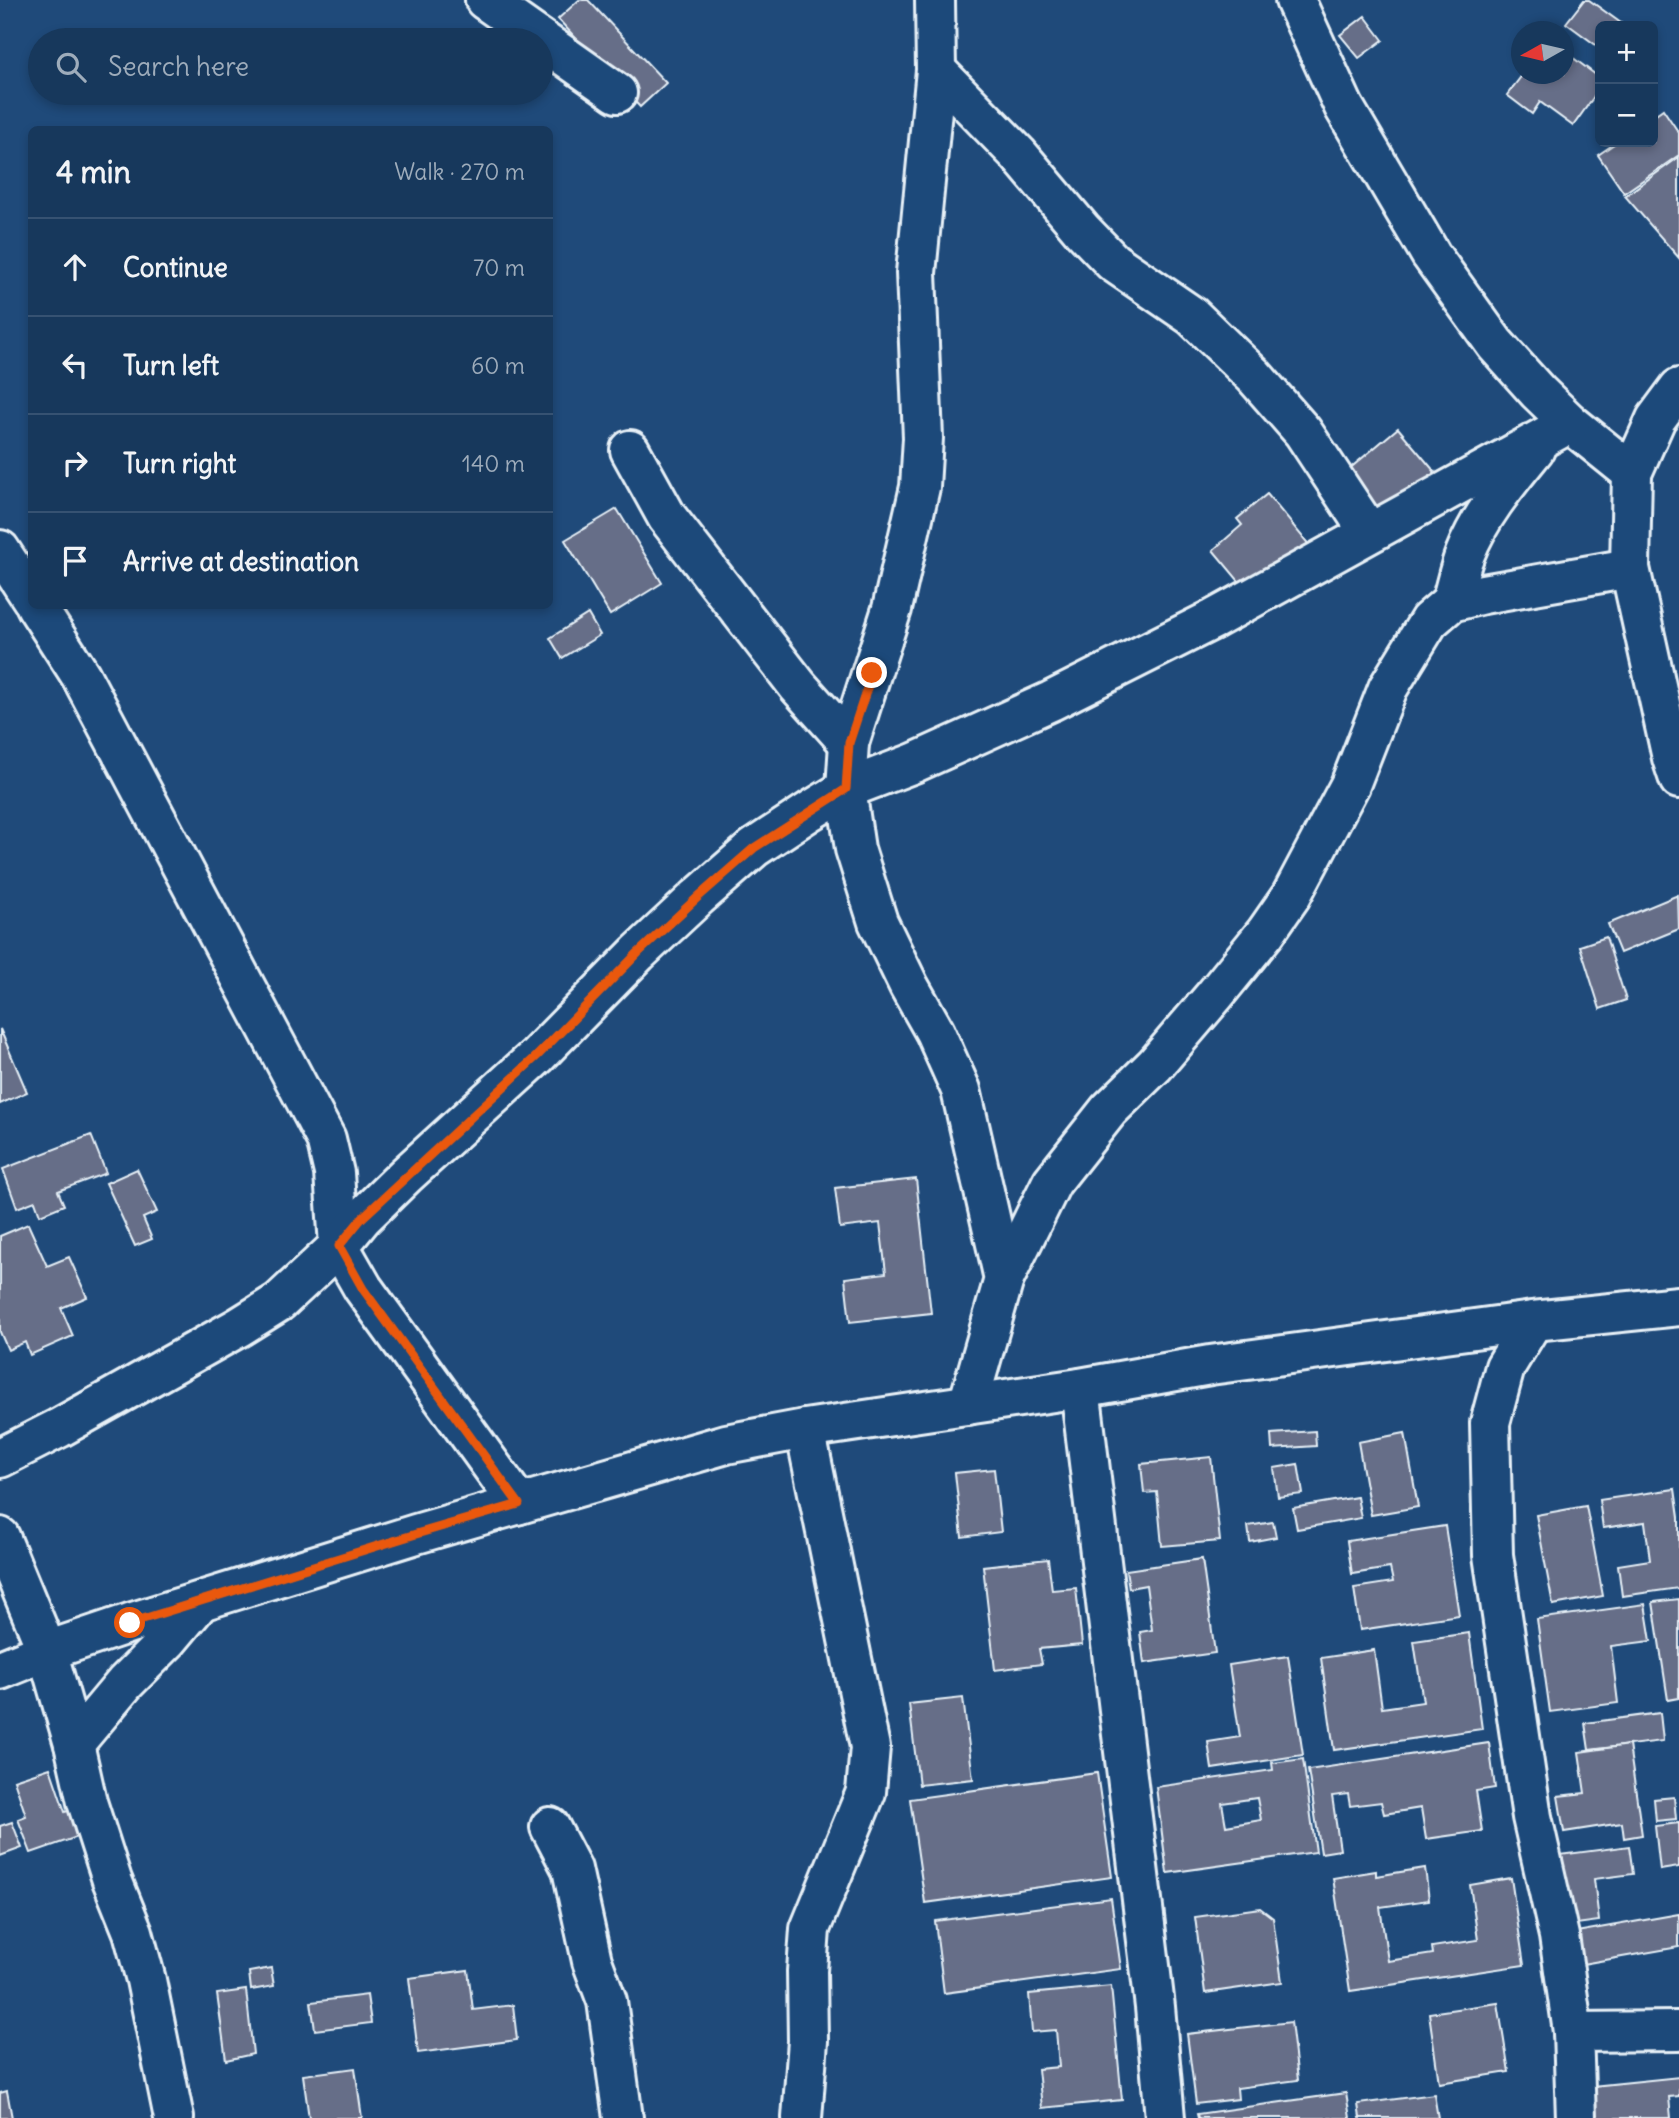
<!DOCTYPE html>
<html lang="en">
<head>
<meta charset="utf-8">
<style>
  :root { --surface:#17385c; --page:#203f62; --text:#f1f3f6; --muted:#9eacbb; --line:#365272 }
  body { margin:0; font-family:Delius,sans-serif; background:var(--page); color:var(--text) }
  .controls { position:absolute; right:21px; top:21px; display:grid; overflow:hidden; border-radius:10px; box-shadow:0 4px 10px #0003 }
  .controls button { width:63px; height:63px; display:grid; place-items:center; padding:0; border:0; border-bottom:2px solid var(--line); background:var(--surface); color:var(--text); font:35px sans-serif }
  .compass { position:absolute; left:1511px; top:21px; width:63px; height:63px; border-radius:50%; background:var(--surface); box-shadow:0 4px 10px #0003; rotate:262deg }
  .stop { position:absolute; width:21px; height:21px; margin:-16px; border:5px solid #ea580c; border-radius:50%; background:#fff }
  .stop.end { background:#ea580c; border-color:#fff; box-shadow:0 2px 7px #0008 }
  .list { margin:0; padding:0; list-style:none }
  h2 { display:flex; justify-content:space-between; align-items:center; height:91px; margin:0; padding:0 28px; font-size:30px }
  h2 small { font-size:23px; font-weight:400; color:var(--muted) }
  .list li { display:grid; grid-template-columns:46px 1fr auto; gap:21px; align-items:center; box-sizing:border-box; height:98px; padding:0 28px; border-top:2px solid var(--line) }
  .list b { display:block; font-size:26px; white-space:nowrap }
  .list em { font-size:23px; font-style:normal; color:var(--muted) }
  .icon { flex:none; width:38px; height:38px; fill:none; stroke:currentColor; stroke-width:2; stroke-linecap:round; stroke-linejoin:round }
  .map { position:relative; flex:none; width:1679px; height:2118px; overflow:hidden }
  .search { position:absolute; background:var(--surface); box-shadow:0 4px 10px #0003; left:28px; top:28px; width:525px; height:77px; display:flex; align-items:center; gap:18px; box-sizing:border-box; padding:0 24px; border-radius:38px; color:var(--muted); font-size:26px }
  .panel { position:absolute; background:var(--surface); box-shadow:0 4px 10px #0003; left:28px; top:126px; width:525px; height:483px; border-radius:10px }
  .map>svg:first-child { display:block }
  .building { fill:#666e88; stroke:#e8f1f8; stroke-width:2; fill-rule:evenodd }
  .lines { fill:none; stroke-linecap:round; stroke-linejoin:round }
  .minor-casing { stroke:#e8f1f8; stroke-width:44 }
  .minor { stroke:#1f4a7a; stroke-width:38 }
  .route { stroke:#ea580c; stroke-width:9 }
</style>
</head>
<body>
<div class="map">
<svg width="1679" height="2118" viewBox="0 0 1679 2118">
  <rect width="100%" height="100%" fill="#1f4a7a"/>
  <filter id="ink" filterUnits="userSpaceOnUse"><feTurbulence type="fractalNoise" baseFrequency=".0143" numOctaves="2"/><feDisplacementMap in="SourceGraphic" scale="14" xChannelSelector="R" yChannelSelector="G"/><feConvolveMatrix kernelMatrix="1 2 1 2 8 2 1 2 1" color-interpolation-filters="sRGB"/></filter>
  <g filter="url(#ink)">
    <!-- building -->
    <g class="building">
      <polygon points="579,0 588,0 666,83 640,107 558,19"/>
      <polygon points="1584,0 1589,0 1625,26 1600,26 1600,48 1566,23"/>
      <polygon points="1365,16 1383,40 1359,58 1340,35"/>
      <polygon points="1564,51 1600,78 1600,88 1573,126 1540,102 1532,114 1507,95 1523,74 1564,74"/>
      <polygon points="1663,109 1679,133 1679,155 1624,193 1598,155 1617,142 1653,142 1653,116"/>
      <polygon points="1679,157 1679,258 1625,196"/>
      <polygon points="1398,428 1440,478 1418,497 1410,487 1374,517 1341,476"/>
      <polygon points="1267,494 1311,547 1247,591 1213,550 1242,525 1237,519"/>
      <polygon points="617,509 662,583 610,615 565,540"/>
      <polygon points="588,614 600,635 562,658 550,638"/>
      <polygon points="1678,895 1679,929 1620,953 1608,924"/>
      <polygon points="1606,937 1626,1000 1600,1009 1580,946"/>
      <polygon points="0,1029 27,1092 0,1104"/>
      <polygon points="91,1135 106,1173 58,1191 64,1205 40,1215 35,1201 17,1208 3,1169"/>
      <polygon points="137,1169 157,1212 143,1218 152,1239 135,1246 106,1183"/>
      <polygon points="916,1179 931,1313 850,1322 845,1278 886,1273 880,1223 840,1228 835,1188"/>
      <polygon points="28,1224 47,1266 69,1257 87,1297 61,1308 73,1336 30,1355 25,1342 8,1350 0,1332 0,1236"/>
      <polygon points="1315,1431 1316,1446 1272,1449 1271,1434"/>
      <polygon points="1405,1433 1418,1507 1371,1515 1358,1442"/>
      <polygon points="1211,1457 1220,1541 1162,1546 1157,1492 1144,1493 1141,1464"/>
      <polygon points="1298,1464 1303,1494 1278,1497 1274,1468"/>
      <polygon points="994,1469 1001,1532 962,1537 955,1473"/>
      <polygon points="1675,1489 1679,1517 1679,1588 1622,1596 1618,1565 1650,1560 1645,1522 1603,1528 1599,1500"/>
      <polygon points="1357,1497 1361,1518 1297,1529 1293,1508"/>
      <polygon points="1586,1506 1603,1596 1553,1605 1536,1515"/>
      <polygon points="1273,1522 1276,1537 1250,1542 1248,1526"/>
      <polygon points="1445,1526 1459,1615 1360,1630 1354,1588 1393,1582 1390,1568 1352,1574 1347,1541"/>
      <polygon points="1048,1559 1052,1590 1076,1588 1082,1645 1039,1649 1042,1664 995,1670 983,1566"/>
      <polygon points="1202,1559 1215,1653 1144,1663 1140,1632 1152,1630 1146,1585 1129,1588 1126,1570"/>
      <polygon points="1679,1599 1679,1698 1668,1700 1653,1602"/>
      <polygon points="1645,1604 1651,1641 1611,1646 1618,1703 1550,1712 1537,1619"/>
      <polygon points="1469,1633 1482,1729 1334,1750 1321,1658 1374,1650 1382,1708 1423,1702 1414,1641"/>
      <polygon points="1288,1656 1303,1755 1212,1769 1208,1742 1240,1737 1229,1665"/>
      <polygon points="963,1698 973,1779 919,1785 909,1704"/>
      <polygon points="1660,1713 1663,1741 1589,1750 1585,1723"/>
      <polygon points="1489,1743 1495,1788 1476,1791 1482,1831 1426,1839 1421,1808 1384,1814 1381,1802 1350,1806 1348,1794 1332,1796 1340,1850 1321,1853 1308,1770"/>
      <polygon points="1629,1745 1642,1835 1624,1838 1622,1823 1564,1832 1558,1796 1585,1793 1579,1752"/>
      <path d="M1303,1759L1316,1852L1167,1873L1156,1787L1273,1770L1272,1763ZM1257,1798L1261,1820L1226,1826L1222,1803Z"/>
      <polygon points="50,1768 65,1812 73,1809 83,1835 31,1853 18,1819 26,1816 14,1780"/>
      <polygon points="1097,1773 1112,1877 925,1903 910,1799"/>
      <polygon points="1674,1797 1676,1819 1656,1821 1654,1799"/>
      <polygon points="12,1822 22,1848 0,1856 0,1826"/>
      <polygon points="1679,1823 1679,1867 1660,1870 1655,1826"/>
      <polygon points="1629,1846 1633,1874 1594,1879 1599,1921 1562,1926 1552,1856"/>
      <polygon points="1425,1868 1429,1900 1380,1907 1388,1961 1433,1954 1432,1947 1478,1940 1470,1885 1511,1878 1524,1965 1350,1991 1333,1878 1376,1871 1376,1876"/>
      <polygon points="1111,1898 1121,1969 944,1993 935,1921"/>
      <polygon points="1260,1908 1273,1918 1282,1982 1205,1993 1195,1917"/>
      <polygon points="1679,1914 1679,1947 1571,1966 1565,1934"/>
      <polygon points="271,1968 274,1986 251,1990 249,1972"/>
      <polygon points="468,1970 473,2010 513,2005 517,2040 418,2053 409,1978"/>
      <polygon points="1111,1986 1122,2100 1042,2108 1038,2069 1059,2067 1056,2030 1032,2032 1029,1994"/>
      <polygon points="246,1990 253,2054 226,2060 217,1994"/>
      <polygon points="367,1995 371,2023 315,2030 311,2002"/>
      <polygon points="1498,2003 1509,2072 1439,2083 1429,2013"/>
      <polygon points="1291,2022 1298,2080 1237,2088 1238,2099 1196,2104 1187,2034"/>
      <polygon points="355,2068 362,2118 309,2118 303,2075"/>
      <polygon points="1679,2077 1679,2096 1669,2097 1671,2118 1597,2118 1593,2086"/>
      <polygon points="7,2091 12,2118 0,2118 0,2093"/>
      <polygon points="1346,2093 1350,2118 1198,2118 1197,2114"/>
      <polygon points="1434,2094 1438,2118 1360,2118 1358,2104"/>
    </g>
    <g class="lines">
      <!-- minor casing -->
      <g class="minor-casing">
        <g id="minor">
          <polyline points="485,0 617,93"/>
          <polyline points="935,0 936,70 916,273 923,438 920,487 892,609 849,743 846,789 855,849 878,922 909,986 935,1032 961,1090 1004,1279"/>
          <polyline points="1295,0 1344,107 1431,255 1495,344 1538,392 1570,423 1632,473"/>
          <polyline points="936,70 1018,154 1082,230 1113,262 1192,316 1254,376 1303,432 1369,532"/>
          <polyline points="1679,388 1656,419 1632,473 1630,568 1672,758 1679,779"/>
          <polyline points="630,450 667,517 798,686 849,743"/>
          <polyline points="0,550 32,599"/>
          <path d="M1451,602C1456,586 1459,569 1465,554C1480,515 1509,481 1535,449"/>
          <polyline points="36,606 81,676 326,1139 334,1173 339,1246 363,1288 519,1504"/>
          <polyline points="1533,1321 1505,1367 1490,1423 1493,1555 1532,1817 1559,1936 1573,2032 1576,2118"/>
          <polyline points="1080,1388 1155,2007 1165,2118"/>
          <polyline points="968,1405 1004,1279 1052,1182 1109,1110 1155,1065 1214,996 1266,932 1291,896 1350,785 1388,688 1429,621 1451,602 1483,594 1630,568"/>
          <polyline points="0,1458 59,1428 239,1327 279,1302 339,1246 362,1218 406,1175 537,1056 638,953 698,897 754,848 810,811 846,789 914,763 1051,701 1214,619 1570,423"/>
          <polyline points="0,1537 47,1651 74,1744 87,1802 112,1880 133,1932 146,1980 174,2118"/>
          <polyline points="0,1670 47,1651 130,1623 416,1534 726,1444 805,1429 1080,1388 1210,1365 1533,1321 1679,1306"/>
          <polyline points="74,1744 125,1683 168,1640 199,1603"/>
          <polyline points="550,1827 572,1869 592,1961 607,2001 623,2118"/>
          <polyline points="1573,2032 1679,2031"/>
          <polyline points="802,2118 808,2041 807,1971 810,1929 866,1792 870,1747 805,1429"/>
        </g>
      </g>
      <!-- minor -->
      <use href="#minor" class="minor"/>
    </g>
  </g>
  <g class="lines" filter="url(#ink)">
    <!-- route -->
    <polyline class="route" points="130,1623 416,1534 519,1504 363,1289 339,1246 362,1218 537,1056 638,953 698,897 754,848 846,789 849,743 872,673"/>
  </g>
</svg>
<div class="controls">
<button>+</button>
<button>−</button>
</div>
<svg class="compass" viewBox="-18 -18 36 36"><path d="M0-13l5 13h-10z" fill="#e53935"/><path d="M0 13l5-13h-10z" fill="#9eacbb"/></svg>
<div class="stop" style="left:130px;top:1623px"></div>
<div class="stop end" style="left:872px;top:673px"></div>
<div class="search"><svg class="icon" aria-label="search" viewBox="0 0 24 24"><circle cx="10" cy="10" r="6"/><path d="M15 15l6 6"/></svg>Search here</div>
<section class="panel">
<h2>4 min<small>Walk · 270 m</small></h2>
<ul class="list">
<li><svg class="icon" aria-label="ahead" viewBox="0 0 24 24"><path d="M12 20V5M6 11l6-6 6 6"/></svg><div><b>Continue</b></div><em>70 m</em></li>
<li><svg class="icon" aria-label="left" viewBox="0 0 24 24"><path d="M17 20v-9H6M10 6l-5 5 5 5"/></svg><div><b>Turn left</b></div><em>60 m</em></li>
<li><svg class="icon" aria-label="right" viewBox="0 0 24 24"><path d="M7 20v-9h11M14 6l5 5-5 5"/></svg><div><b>Turn right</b></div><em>140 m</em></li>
<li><svg class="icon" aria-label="arrive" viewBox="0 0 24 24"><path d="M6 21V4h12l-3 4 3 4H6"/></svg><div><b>Arrive at destination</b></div></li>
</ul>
</section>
</div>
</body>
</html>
